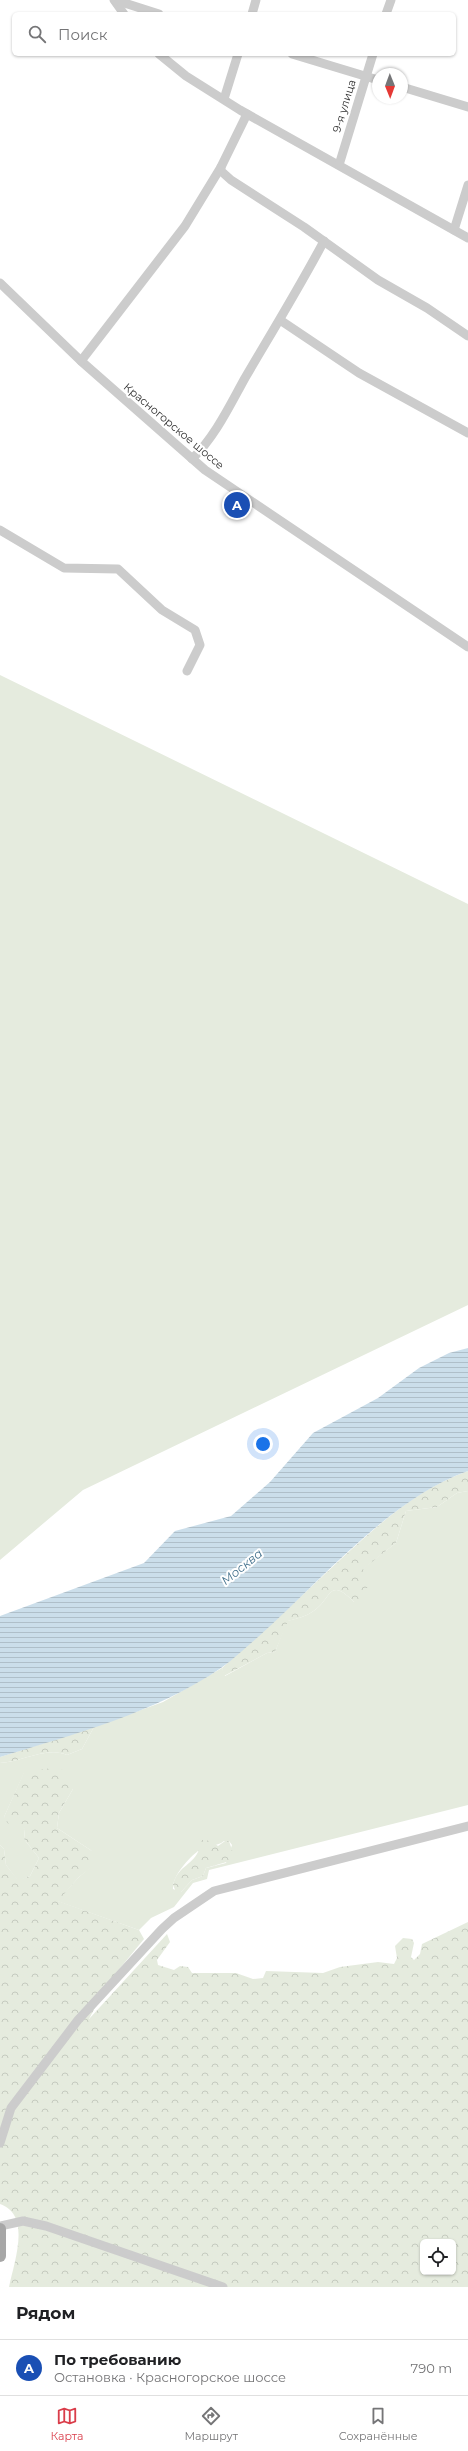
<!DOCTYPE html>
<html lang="ru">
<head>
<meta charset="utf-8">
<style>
  :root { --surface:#fff; --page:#f6f6f6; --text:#202124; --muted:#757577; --line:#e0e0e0; --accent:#da3d4a }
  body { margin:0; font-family:Montserrat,sans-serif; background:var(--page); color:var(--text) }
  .controls { position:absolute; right:12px; bottom:12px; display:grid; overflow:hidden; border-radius:6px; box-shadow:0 1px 3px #0004 }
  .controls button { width:36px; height:36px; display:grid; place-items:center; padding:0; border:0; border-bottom:1px solid var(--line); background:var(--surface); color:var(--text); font:20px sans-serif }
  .compass { position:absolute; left:372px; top:68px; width:36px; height:36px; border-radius:50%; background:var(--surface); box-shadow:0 1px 3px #0004; rotate:179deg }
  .you { position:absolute; left:263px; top:1444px; width:14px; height:14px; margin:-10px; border:3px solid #fff; border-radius:50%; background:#1a73e8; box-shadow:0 0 0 6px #1a73e833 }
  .badge { display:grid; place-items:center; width:26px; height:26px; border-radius:50%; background:var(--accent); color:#fff; font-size:13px; font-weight:700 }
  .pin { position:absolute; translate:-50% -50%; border:2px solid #fff; box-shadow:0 1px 4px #0006 }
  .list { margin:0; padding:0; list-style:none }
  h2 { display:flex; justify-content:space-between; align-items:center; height:52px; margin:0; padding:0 16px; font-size:17px }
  h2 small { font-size:13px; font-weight:400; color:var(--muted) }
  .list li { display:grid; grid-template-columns:26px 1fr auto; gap:12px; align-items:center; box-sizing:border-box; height:56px; padding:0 16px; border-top:1px solid var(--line) }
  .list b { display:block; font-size:15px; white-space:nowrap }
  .list p { margin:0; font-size:13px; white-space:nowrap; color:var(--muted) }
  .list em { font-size:13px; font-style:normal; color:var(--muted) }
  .icon { flex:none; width:22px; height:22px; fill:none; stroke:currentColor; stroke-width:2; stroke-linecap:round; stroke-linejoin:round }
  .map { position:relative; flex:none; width:468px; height:2287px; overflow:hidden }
  .search { position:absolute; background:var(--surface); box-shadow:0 1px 3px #0004; left:12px; right:12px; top:12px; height:44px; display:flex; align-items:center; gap:10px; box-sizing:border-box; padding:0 14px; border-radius:6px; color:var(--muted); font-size:15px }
  .sheet { height:108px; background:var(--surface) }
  nav { display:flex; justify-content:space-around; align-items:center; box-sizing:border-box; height:56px; border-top:1px solid var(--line); background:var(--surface); font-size:11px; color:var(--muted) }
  nav a { display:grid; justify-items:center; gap:2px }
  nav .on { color:var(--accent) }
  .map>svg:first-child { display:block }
  .grass { fill:#e5ebde; fill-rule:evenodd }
  .forest { fill:url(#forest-crowns); fill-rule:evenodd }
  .water { fill:url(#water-rules) }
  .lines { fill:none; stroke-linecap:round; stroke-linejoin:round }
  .minor { stroke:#ccc; stroke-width:9 }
  .major { stroke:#a7a7a7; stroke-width:12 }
  .labels { text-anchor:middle; stroke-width:4; stroke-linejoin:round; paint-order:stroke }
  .street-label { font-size:11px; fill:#2f2f2f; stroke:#fff }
  .water-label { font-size:12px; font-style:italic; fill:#42708c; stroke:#fff }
</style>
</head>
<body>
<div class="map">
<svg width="468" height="2287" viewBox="0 0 468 2287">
  <defs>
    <pattern id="forest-crowns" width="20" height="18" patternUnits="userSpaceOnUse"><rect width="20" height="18" fill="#e5ebde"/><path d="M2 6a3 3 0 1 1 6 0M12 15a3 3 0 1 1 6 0" fill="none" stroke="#c5cabf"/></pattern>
    <pattern id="water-rules" width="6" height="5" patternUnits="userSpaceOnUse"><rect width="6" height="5" fill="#cbdeea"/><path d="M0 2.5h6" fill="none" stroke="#afbfc9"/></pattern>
  </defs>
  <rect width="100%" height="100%" fill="#fff"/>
  <!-- grass -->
  <g class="grass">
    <polygon points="0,675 468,904 468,1305 83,1490 0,1560"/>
    <path d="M468,1491V1805L209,1870L207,1879L193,1883L174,1907L151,1918L139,1930L57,1901L79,1877L92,1866V1851L57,1828L59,1813L73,1789L24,1773L4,1817L25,1829L24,1839L39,1858L30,1876L18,1881L6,1865L4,1849L0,1845V1763C22,1762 47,1746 67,1755L82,1749L94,1727L163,1702L222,1668L225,1676L267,1653L275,1652L287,1621C295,1619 305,1617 312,1612C332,1600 328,1575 354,1602L362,1569L396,1543L406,1511L437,1507L457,1493ZM224,1841H229L232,1845L226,1863L206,1868L203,1876L192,1880L181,1892L173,1889C172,1876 189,1858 198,1851C205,1845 217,1847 224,1841Z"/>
  </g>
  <!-- forest -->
  <g class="forest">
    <path d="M468,1471V1491L457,1493L437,1507L406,1511L396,1543L363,1569L370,1583L361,1599L354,1602C328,1575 332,1600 312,1612C305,1617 295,1619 288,1621L275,1652L267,1653L224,1676L222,1668C252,1641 283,1614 312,1586C359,1543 407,1492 468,1471Z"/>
    <path d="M94,1727L82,1749L67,1755C47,1746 22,1762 0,1763V1757Z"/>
    <path d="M52,1768L68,1771L73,1789L59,1813L57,1828L92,1851V1867L79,1877L58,1901L139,1930L144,1939L107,1984L89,2019L167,1934L170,1942L157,1960L158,1965L174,1970L180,1966L188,1967L192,1973H236L253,1979L263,1978L266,1971L323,1973L340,1967L378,1962L394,1964L397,1958L395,1946L403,1938L412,1939L414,1943L411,1957L414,1960L420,1954L422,1944L468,1922V2287H9C14,2262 32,2215 0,2204V1845L4,1849L6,1865L18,1880L30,1876L39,1858L24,1839L25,1829L10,1827L4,1817L24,1772ZM423,2242H453V2272H423Z"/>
    <path d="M202,1840L211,1841L218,1846L225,1841H229L233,1853L230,1861L206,1868L203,1876L192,1880L181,1892H176L173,1885C177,1867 191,1866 198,1852C200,1847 197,1844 202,1840Z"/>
  </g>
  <!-- water -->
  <path class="water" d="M468,1348V1471C389,1499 320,1582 258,1637C246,1647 234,1659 221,1668C155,1713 75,1734 0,1757V1616L144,1563L175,1531L231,1516L270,1482L313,1433L378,1398L419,1368L449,1353Z"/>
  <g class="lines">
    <!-- minor -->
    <g class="minor">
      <polyline points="114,0 124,14"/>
      <polyline points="115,0 159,14"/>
      <polyline points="252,14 256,0"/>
      <polyline points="386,14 391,0"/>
      <polyline points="159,54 186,76 240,110 468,238"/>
      <polyline points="292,54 378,80"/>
      <polyline points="402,87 468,107"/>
      <polyline points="224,99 238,54"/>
      <polyline points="247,114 221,167 221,171 231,180 304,227 378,280 427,308 468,336"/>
      <polyline points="339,165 373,54"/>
      <polyline points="454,230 468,185"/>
      <polyline points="0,283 81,361 205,470 468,647"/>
      <polyline points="280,320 359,373 468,433"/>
      <polyline points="81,361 185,226 221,167"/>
      <path d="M192,459C215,437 230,405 245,378C272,332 299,288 324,241"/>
      <polyline points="0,530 64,568 118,569 162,610 195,630 200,645 187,671"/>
      <polyline points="0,2143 11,2108 78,2020 162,1929 174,1918 214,1891 468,1826"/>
      <polyline points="0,2226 23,2221 46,2226 223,2287"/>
    </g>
    <!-- major -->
    <polyline class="major" points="0,2229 0,2256"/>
  </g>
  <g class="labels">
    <!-- street labels -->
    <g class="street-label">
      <text transform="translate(344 106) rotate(-73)" y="4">9-я улица</text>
      <text transform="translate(174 426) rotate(40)" y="4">Красногорское шоссе</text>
    </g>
    <!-- water labels -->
    <g class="water-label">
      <text transform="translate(242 1567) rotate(-39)" y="4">Москва</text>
    </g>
  </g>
</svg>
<div class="controls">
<button><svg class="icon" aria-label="locate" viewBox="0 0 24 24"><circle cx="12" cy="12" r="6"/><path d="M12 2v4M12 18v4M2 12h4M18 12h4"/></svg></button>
</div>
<svg class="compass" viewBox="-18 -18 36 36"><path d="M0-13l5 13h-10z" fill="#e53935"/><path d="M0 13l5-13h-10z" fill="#757577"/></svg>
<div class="you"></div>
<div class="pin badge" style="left:237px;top:505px;background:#1a4fb4">A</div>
<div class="search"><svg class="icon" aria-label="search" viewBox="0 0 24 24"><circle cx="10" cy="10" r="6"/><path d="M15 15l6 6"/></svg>Поиск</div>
</div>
<section class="sheet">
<h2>Рядом<small></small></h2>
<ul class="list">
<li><span class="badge" style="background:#1a4fb4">A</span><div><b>По требованию</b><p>Остановка · Красногорское шоссе</p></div><em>790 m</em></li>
</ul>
</section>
<nav>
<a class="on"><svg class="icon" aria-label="map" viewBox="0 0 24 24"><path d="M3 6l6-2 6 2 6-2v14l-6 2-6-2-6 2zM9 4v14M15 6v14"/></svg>Карта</a>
<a><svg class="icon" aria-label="directions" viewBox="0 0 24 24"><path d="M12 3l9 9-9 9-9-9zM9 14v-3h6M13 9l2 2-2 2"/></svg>Маршрут</a>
<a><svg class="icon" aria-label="saved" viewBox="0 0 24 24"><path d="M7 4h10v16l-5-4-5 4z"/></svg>Сохранённые</a>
</nav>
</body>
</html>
